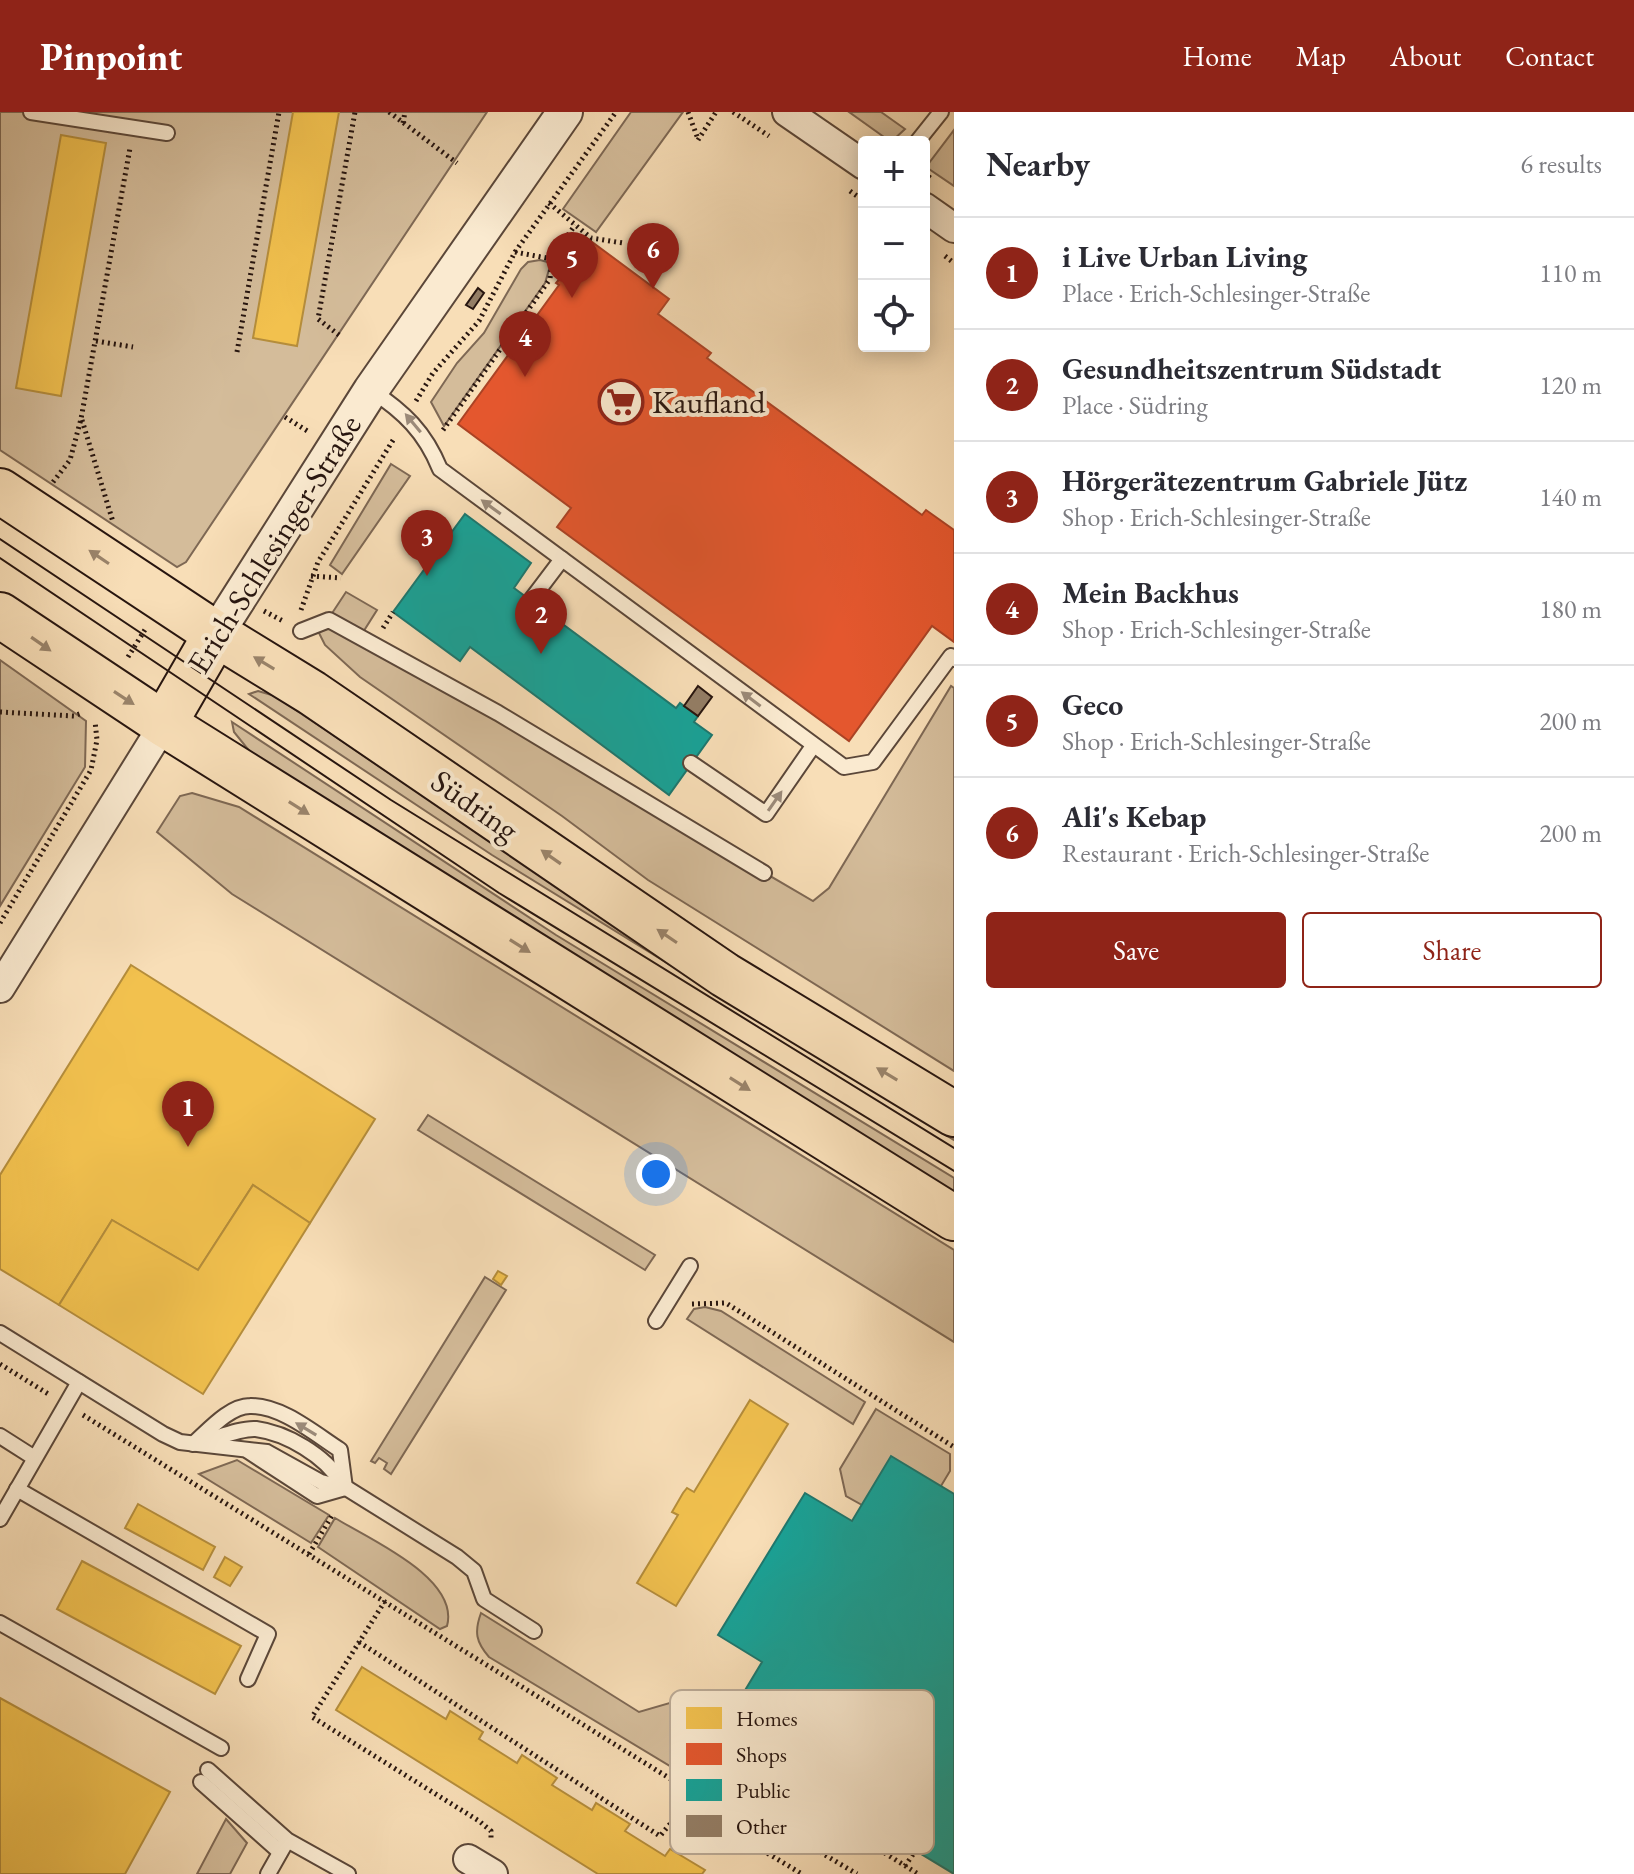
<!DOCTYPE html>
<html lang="en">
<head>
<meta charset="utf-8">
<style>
  :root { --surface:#fff; --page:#f7f7f7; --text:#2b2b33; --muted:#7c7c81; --line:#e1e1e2; --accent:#8f2418 }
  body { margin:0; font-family:"EB Garamond",serif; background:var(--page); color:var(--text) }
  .controls { position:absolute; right:24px; top:24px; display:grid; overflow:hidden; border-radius:8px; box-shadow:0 4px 20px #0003 }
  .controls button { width:72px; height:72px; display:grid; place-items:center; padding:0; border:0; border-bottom:2px solid var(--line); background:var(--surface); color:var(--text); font:40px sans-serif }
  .you { position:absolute; left:656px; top:1062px; width:28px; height:28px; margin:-20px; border:6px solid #fff; border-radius:50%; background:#1a73e8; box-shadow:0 0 0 12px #1a73e833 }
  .badge { display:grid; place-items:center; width:52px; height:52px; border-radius:50%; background:var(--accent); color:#fff; font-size:26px; font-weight:700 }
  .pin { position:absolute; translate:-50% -66px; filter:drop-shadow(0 2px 4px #0008) }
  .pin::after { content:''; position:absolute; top:42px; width:28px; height:24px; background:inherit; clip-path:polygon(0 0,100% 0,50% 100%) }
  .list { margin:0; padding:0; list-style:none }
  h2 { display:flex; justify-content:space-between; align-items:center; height:104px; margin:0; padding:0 32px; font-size:34px }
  h2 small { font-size:26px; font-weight:400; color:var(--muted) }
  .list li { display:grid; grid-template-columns:52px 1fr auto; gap:24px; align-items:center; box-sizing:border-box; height:112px; padding:0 32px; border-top:2px solid var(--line) }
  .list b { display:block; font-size:30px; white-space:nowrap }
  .list p { margin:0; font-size:26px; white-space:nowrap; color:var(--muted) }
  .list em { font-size:26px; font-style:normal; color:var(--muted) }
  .actions { display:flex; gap:16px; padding:24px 32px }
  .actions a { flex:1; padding:18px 0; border:2px solid var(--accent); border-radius:8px; text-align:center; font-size:28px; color:var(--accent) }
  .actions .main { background:var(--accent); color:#fff }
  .icon { flex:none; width:44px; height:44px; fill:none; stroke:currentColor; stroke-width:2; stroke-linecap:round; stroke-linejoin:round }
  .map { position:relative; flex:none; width:954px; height:1762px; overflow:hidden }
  header { display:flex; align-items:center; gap:48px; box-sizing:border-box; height:112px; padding:0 40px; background:var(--accent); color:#fff }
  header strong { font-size:38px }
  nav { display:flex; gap:44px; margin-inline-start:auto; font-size:28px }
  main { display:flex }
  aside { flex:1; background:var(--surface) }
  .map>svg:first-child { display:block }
  .green { fill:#d4bc9a; stroke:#7e6854; stroke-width:2 }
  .homes { fill:#f2c14e; stroke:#b58d3b; stroke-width:2 }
  .shops { fill:#e4572e; stroke:#ab4325; stroke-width:2 }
  .public { fill:#17a398; stroke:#1c786f; stroke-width:2 }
  .building { fill:#947e66; stroke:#27150f; stroke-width:2 }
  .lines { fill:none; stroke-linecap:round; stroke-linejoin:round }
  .service-casing { stroke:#5b4739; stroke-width:18 }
  .minor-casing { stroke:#5b4739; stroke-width:32 }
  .tertiary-casing { stroke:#5b4739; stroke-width:38 }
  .primary-casing { stroke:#27150f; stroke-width:48 }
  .path { stroke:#27150f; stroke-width:5; stroke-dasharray:2 4; stroke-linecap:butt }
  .service { stroke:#faead0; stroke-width:14 }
  .minor { stroke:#faead0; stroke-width:28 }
  .tertiary { stroke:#faead0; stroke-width:34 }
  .primary { stroke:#f8deb7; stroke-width:44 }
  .tram { stroke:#27150f; stroke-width:2 }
  .oneway { fill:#9b8a79 }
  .oneway2 { fill:#9a846b }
  .labels { text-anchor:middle; stroke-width:8; stroke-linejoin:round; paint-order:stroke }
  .poi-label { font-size:32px; fill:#27150f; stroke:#faead0; text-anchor:start }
  .street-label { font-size:32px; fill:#27150f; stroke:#faead0 }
  .key { fill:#faead0; stroke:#bbaa96; stroke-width:2 }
  .key-label { font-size:22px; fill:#27150f }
</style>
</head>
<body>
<header>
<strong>Pinpoint</strong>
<nav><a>Home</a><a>Map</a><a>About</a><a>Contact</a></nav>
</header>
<main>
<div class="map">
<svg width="954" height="1762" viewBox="0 0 954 1762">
  <rect width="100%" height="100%" fill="#f8deb7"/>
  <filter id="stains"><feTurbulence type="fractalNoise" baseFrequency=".0025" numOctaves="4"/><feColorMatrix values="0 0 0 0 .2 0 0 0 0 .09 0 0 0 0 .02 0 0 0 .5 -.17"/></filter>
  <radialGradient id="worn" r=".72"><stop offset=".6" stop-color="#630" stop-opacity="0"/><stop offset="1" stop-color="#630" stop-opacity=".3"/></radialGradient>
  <!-- green -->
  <g class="green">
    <polygon points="0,0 487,0 186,450 177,455 0,338"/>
    <polygon points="631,0 683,0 596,120 563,97"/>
    <polygon points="849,0 881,0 905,17 891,30"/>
    <polygon points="954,18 954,74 926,55"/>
    <polygon points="540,148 551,151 545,171 444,314 431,290 457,251 484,221 521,157 528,150"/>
    <polygon points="391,352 410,364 342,462 330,453"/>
    <polygon points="346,480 377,498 360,525 813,789 829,776 951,574 954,576 954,959 648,768 562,704 360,565 325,533 319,521"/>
    <polygon points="0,548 86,609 85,655 0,794"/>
    <polygon points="258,579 275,584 514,745 954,1019 954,1028 492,743 249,582"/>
    <polygon points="232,610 556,823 954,1066 954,1084 251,641 234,620"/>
    <polygon points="192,681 239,695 954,1138 954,1230 232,782 157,720 180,684"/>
    <polygon points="428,1003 655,1143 645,1158 418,1018"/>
    <polygon points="485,1165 506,1178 391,1362 384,1357 387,1351 379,1346 375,1351 371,1349"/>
    <polygon points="705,1195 721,1199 865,1290 853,1312 687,1207 694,1197"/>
    <polygon points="876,1297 950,1342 950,1359 941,1374 862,1393 846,1384 840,1357"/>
    <polygon points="237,1348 329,1403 311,1431 199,1362"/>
    <path d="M335,1406C369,1427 460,1466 447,1514L440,1517L318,1435Z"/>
    <path d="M481,1501L639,1600L673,1590L811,1674L794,1699L712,1649L698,1671L489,1545C476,1530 474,1520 481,1501Z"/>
    <polygon points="226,1707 247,1731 230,1762 197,1762"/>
  </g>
  <!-- homes -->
  <g class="homes">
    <polygon points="293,0 339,0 297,234 253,226"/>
    <polygon points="61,23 106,31 61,284 16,276"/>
    <polygon points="131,853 375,1007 310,1111 253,1073 198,1158 112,1108 59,1193 0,1157 0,1063"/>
    <polygon points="253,1073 310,1111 203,1282 59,1193 112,1108 198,1158"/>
    <polygon points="498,1159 507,1164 501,1173 493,1167"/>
    <polygon points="750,1288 788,1312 676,1494 637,1471 678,1403 672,1400 683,1381 687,1376 694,1380"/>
    <polygon points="138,1392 215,1435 203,1458 125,1416"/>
    <polygon points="225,1445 242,1455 230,1474 214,1465"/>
    <polygon points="82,1449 241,1534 215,1582 57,1497"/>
    <polygon points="362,1555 446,1607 450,1599 483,1620 479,1627 517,1651 522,1643 557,1666 552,1673 592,1698 596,1691 630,1712 625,1719 665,1744 670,1737 705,1758 702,1762 598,1762 336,1598"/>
    <polygon points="0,1586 170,1680 125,1762 0,1762"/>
  </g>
  <!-- shops -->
  <polygon class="shops" points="584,124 669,187 658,202 711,241 707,246 922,403 926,398 954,418 954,530 932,514 849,629 557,415 571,396 458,312 559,173 556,171 562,164 557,160"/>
  <!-- public -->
  <g class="public">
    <polygon points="465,402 531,451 514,476 676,596 680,591 684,594 698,604 694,610 712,623 669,683 470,535 460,549 393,500"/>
    <polygon points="891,1344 954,1382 954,1762 720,1620 762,1550 718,1523 805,1381 852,1409"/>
  </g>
  <!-- building -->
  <g class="building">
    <polygon points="478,176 484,181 473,197 466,193"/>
    <polygon points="698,574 712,585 698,604 684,594"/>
  </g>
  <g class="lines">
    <!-- service casing -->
    <g class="service-casing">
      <g id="service">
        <polyline points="31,0 167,21"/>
        <polyline points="917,30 941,0"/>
        <path d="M371,278C404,300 425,320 440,357L844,655L873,650L951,544L954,547"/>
        <polyline points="531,488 562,447"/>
        <polyline points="301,519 329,508 498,601 764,761"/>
        <polyline points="691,651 766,702 813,634"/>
        <polyline points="656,1209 690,1154"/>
        <polyline points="0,1221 163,1322 180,1330 267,1340 321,1370 348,1377 457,1445 474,1459 484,1487 534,1519"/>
        <polyline points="0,1324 33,1345"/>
        <path d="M206,1329C220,1325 241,1316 256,1317C287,1321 325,1344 341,1370"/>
        <path d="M193,1332C208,1319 229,1294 250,1294C281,1293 315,1322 340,1338L345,1376"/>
        <polyline points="248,1339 317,1384 345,1376"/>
        <polyline points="17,1377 268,1522 248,1567"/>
        <polyline points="0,1407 79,1270"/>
        <polyline points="0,1511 221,1636"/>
        <polyline points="208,1658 287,1728 348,1762"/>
        <polyline points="201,1670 280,1740"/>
        <polyline points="268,1762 285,1732"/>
      </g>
    </g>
    <!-- minor casing -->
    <g class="minor-casing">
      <g id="minor">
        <polyline points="787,0 864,53"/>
        <polyline points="924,95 954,116"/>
        <polyline points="0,876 164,612"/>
        <polyline points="468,1747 493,1762"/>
      </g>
    </g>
    <!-- tertiary casing -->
    <g class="tertiary-casing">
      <polyline id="tertiary" points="216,522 371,278 565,0"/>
    </g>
    <!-- primary casing -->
    <g class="primary-casing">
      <g id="primary">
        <polyline points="0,379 216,522 312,581 725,863 954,1002"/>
        <polyline points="0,503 164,612 954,1106"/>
        <polyline points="164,612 216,522"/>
      </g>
    </g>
    <!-- path -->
    <g class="path">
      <polyline points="389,0 457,51"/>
      <polyline points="688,0 698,27"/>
      <polyline points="733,0 769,24"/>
      <polyline points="403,11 405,0"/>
      <polyline points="698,28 716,0"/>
      <polyline points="924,61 933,68"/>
      <polyline points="850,79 864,89"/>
      <polyline points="549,91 591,126 623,131"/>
      <polyline points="515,140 552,147"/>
      <polyline points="945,144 954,151"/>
      <polyline points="339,223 318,207 355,0"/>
      <polyline points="96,229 133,235"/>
      <polyline points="237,240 279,0"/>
      <polyline points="416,289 433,261 479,209 515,140 616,0"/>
      <polyline points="285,305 309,320"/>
      <polyline points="82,308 113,410"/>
      <polyline points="443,318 550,167 552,147 575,113"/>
      <polyline points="53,370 70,348 81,307 130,36"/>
      <polyline points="311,464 341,466"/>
      <polyline points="301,498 318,450 395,325"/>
      <polyline points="264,499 283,509"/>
      <polyline points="383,516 393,500"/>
      <polyline points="128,545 146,516"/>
      <polyline points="0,600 74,604 82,601"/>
      <polyline points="0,811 91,658 97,628 95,609"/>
      <polyline points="692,1192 726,1191 954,1335"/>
      <polyline points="0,1252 50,1283"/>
      <polyline points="83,1303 695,1682 709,1706 802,1762"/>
      <polyline points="309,1442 333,1402"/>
      <polyline points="385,1489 312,1605 479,1709 491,1719 491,1729"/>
      <polyline points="359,1530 660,1724 695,1682 741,1693 857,1762"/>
      <polyline points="818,1737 836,1710 918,1762"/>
      <polyline points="905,1754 916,1738"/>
    </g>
    <!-- service -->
    <use href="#service" class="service"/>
    <!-- minor -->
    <use href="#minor" class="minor"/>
    <!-- tertiary -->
    <use href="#tertiary" class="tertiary"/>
    <!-- primary -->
    <use href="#primary" class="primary"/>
    <!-- tram -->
    <g class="tram">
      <polyline points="0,427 391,688 954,1036"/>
      <polyline points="0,446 499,781 954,1059"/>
    </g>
  </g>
  <!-- one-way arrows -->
  <defs><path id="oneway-solid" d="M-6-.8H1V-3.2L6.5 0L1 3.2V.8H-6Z" transform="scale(2)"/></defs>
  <g class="oneway">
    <use href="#oneway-solid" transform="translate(413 311) rotate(-130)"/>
    <use href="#oneway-solid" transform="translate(491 395) rotate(-144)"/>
    <use href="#oneway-solid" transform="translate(751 587) rotate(-143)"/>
    <use href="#oneway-solid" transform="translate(775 689) rotate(-55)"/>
    <use href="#oneway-solid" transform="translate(306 1317) rotate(-149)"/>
  </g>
  <g class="oneway2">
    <use href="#oneway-solid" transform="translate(99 445) rotate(-146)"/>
    <use href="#oneway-solid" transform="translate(41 532) rotate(35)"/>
    <use href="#oneway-solid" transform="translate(264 551) rotate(-149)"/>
    <use href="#oneway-solid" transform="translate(124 586) rotate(33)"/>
    <use href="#oneway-solid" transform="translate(299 696) rotate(32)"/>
    <use href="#oneway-solid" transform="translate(551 745) rotate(-145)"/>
    <use href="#oneway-solid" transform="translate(667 824) rotate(-146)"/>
    <use href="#oneway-solid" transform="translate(520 834) rotate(32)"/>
    <use href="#oneway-solid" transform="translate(887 962) rotate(-149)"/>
    <use href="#oneway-solid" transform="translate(740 972) rotate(32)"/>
  </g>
  <!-- icons -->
  <defs>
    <g id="supermarket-ring" transform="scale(2.3)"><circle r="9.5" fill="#faead0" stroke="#8f2418" stroke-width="1.5"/><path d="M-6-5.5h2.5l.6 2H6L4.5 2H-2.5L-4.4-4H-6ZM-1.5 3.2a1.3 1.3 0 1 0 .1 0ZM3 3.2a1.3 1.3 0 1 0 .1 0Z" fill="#8f2418"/></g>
  </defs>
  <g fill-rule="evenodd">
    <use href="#supermarket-ring" x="621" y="290"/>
  </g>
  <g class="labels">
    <!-- poi labels -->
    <g class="poi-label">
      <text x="652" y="301">Kaufland</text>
    </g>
    <!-- street labels -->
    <g class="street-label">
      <text transform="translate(274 432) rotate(-58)" y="11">Erich-Schlesinger-Straße</text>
      <text transform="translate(475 693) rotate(35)" y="11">Südring</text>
    </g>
  </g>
  <!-- legend -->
  <rect x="670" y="1578" width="264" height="164" rx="12" class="key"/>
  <rect x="686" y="1595" width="36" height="22" fill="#f2c14e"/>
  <rect x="686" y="1631" width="36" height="22" fill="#e4572e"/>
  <rect x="686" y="1667" width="36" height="22" fill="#17a398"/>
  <rect x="686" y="1703" width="36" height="22" fill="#947e66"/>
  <g class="key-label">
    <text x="736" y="1614">Homes</text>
    <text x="736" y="1650">Shops</text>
    <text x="736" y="1686">Public</text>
    <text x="736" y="1722">Other</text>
  </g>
  <rect width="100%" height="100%" filter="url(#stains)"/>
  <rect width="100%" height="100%" fill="url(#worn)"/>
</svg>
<div class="controls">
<button>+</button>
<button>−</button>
<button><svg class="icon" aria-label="locate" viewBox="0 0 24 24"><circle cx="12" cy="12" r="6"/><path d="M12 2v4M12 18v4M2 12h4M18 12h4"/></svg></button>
</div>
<div class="you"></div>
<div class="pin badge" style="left:188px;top:1035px">1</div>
<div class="pin badge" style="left:541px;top:542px">2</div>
<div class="pin badge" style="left:427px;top:464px">3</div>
<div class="pin badge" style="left:525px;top:265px">4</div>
<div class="pin badge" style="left:572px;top:186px">5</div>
<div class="pin badge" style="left:653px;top:177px">6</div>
</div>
<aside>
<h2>Nearby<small>6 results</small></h2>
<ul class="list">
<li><span class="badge">1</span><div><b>i Live Urban Living</b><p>Place · Erich-Schlesinger-Straße</p></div><em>110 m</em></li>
<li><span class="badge">2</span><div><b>Gesundheitszentrum Südstadt</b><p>Place · Südring</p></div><em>120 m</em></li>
<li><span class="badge">3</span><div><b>Hörgerätezentrum Gabriele Jütz</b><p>Shop · Erich-Schlesinger-Straße</p></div><em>140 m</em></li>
<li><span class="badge">4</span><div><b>Mein Backhus</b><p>Shop · Erich-Schlesinger-Straße</p></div><em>180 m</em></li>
<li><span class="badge">5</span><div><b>Geco</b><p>Shop · Erich-Schlesinger-Straße</p></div><em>200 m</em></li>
<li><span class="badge">6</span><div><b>Ali's Kebap</b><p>Restaurant · Erich-Schlesinger-Straße</p></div><em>200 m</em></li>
</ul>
<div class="actions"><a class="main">Save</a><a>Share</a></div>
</aside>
</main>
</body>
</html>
